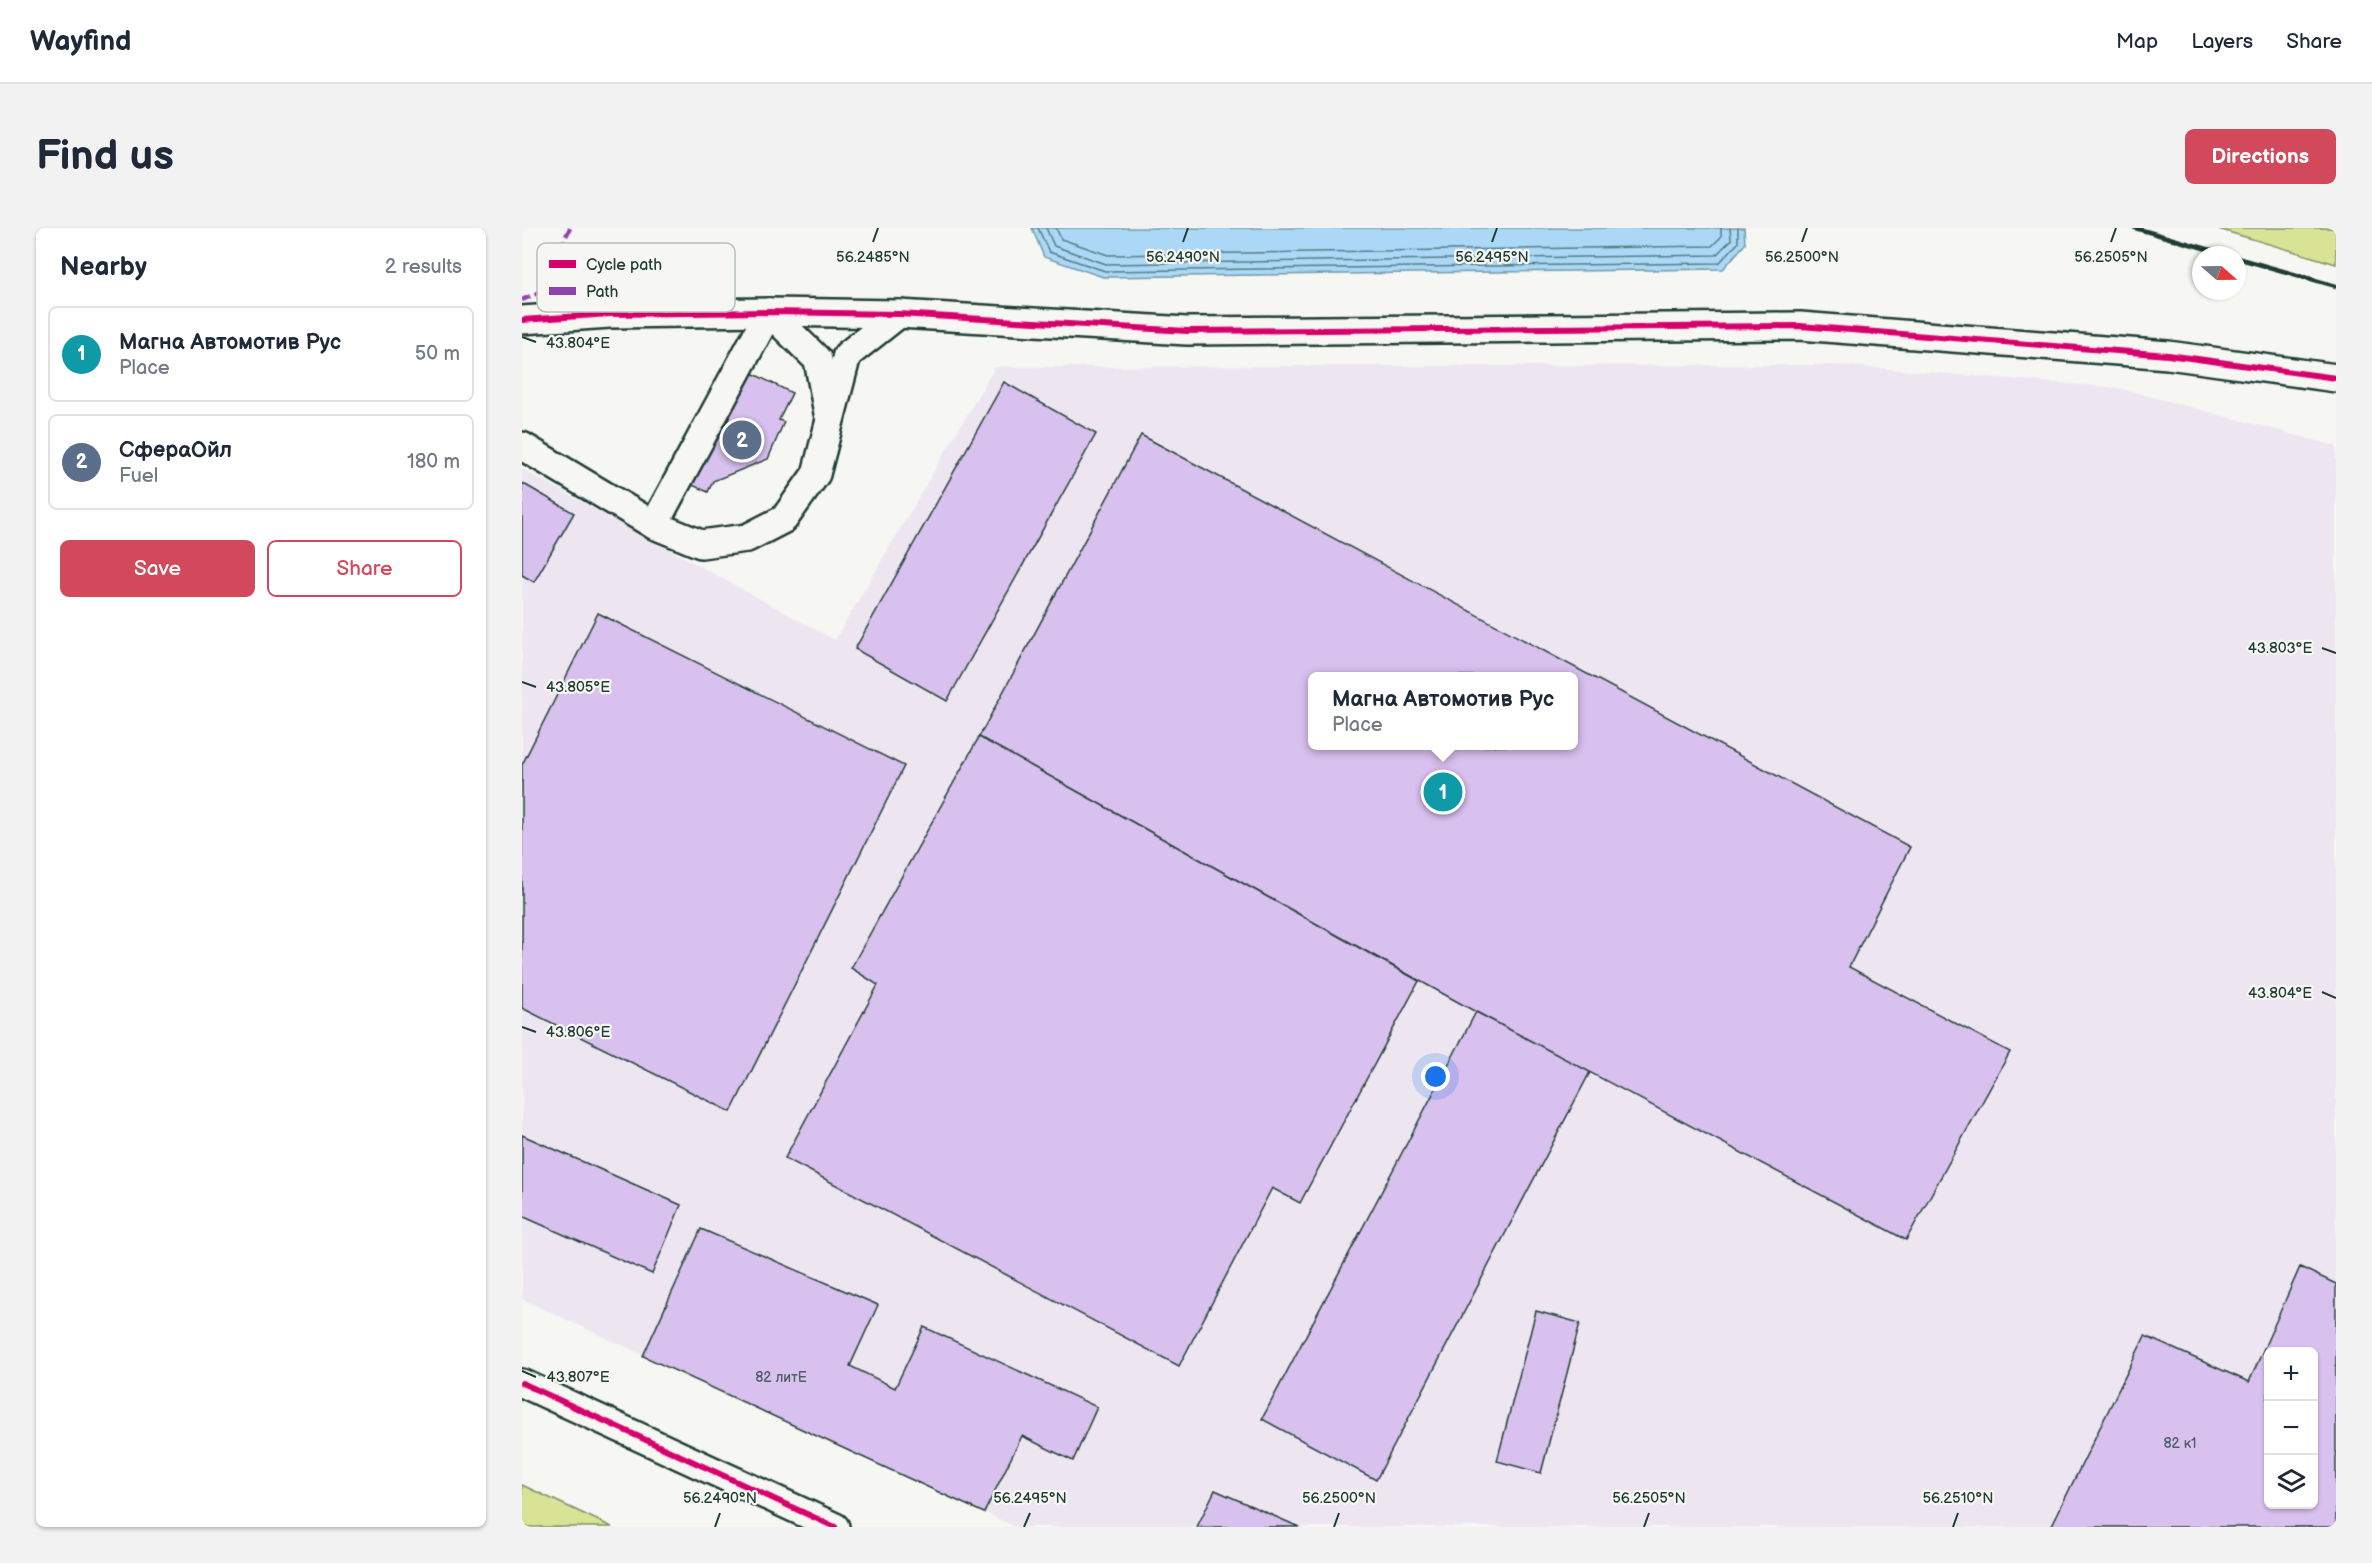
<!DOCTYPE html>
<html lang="en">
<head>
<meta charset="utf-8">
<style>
  :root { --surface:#fff; --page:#f2f2f3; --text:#1f2937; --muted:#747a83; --line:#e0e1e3; --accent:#d1495b }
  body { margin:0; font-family:"Balsamiq Sans",sans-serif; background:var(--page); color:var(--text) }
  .controls { position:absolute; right:18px; bottom:18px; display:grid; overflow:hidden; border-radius:9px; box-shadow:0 2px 4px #0004 }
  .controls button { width:54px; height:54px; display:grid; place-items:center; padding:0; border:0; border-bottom:2px solid var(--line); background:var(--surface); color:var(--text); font:30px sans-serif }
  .compass { position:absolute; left:1670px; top:18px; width:54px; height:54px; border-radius:50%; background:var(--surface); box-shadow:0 2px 4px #0004; rotate:110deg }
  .you { position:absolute; left:914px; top:849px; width:21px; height:21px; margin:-15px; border:4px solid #fff; border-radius:50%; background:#1a73e8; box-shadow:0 0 0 9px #1a73e833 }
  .badge { display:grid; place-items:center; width:39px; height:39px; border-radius:50%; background:var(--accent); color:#fff; font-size:20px; font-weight:700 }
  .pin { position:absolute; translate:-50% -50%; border:3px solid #fff; box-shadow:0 2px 6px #0006 }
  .popup { position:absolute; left:786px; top:444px; width:270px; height:78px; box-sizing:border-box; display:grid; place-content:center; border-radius:9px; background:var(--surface); filter:drop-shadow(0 2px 4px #0005); font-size:20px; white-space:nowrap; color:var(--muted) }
  .popup b { font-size:22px; color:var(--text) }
  .popup::after { content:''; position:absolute; left:50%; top:100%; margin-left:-12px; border:12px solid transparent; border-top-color:var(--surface) }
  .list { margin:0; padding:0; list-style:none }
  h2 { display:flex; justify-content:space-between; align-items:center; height:78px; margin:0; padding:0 24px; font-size:26px }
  h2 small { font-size:20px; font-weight:400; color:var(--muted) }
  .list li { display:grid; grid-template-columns:39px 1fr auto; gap:18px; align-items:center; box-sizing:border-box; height:96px; margin:0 12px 12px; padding:0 12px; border:2px solid var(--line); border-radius:9px }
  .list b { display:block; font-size:22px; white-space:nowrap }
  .list p { margin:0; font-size:20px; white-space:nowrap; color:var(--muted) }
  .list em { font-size:20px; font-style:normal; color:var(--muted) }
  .actions { display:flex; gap:12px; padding:18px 24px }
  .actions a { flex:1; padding:14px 0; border:2px solid var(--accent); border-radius:9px; text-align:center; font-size:21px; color:var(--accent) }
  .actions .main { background:var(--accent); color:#fff }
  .icon { flex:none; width:33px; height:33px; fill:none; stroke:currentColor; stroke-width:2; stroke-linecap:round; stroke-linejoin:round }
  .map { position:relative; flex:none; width:1814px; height:1299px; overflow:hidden; border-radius:9px }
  header { display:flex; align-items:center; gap:36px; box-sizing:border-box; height:84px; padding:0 30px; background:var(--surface); border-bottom:2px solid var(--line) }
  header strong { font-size:28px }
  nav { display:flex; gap:33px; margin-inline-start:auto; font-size:21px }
  .intro { display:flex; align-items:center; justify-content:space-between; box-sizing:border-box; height:144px; padding:0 36px }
  h1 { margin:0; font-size:42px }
  .button { padding:15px 27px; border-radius:9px; background:var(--accent); color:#fff; font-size:21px; font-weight:700 }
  main { display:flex; gap:36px; padding:0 36px }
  aside { flex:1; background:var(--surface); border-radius:9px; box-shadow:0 2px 4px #0004 }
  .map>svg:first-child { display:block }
  .built { fill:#ede6f1; fill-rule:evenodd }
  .green { fill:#d8e396; stroke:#7c9065; stroke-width:1.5 }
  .water { fill:#aad8f6; stroke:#729aa8; stroke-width:1.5 }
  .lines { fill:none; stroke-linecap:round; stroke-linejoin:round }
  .shore { stroke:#577b82; stroke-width:1.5 }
  .building { fill:#d8c0ef; stroke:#1f3d34; stroke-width:1.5; fill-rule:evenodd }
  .street-casing { stroke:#1f3d34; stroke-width:32 }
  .street { stroke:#f6f6f2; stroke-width:27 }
  .rail { stroke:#1f3d34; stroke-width:4.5 }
  .quiet { stroke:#8e44ad; stroke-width:4.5; stroke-dasharray:9 4.5; stroke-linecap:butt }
  .cycleway-casing { stroke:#f6f6f2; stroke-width:10 }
  .cycleway { stroke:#d6006c; stroke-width:6 }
  .ticks { fill:none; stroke:#1f3d34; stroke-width:2 }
  .labels { text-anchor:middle; stroke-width:4.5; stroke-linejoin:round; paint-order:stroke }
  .number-label { font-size:14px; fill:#4d5e63 }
  .key { fill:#f6f6f2; stroke:#b6beb9; stroke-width:1.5 }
  .key-label { font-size:16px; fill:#1f3d34 }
  .ticks-label { font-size:15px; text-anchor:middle; fill:#1f3d34; stroke:#f6f6f2; stroke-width:4.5; stroke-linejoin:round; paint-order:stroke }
</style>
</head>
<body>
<header>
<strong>Wayfind</strong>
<nav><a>Map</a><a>Layers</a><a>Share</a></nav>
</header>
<div class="intro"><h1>Find us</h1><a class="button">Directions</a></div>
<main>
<aside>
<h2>Nearby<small>2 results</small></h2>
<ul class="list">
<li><span class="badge" style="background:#0f9aa8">1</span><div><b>Магна Автомотив Рус</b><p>Place</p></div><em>50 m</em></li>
<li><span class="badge" style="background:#5c6f8a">2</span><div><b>СфераОйл</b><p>Fuel</p></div><em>180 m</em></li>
</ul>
<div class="actions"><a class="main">Save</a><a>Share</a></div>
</aside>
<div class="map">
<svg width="1814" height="1299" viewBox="0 0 1814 1299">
  <rect width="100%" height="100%" fill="#f6f6f2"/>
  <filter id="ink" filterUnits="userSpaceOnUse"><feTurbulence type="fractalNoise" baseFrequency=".0167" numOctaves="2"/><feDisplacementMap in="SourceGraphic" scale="12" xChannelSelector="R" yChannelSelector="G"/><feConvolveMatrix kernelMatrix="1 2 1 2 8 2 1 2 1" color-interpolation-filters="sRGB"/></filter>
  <g filter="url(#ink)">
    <!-- built -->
    <path class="built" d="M1317,137L1597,160L1814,218V1299H494L0,1071V347L13,354L52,285L0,255V241L313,412L473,139ZM790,448H1052V518H790ZM1746,1124H1792V1276H1746Z"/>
    <!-- green -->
    <g class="green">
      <polygon points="1693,0 1814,0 1814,36"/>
      <polygon points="0,1257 90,1299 0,1299"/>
    </g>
    <!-- water -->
    <polygon class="water" points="510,0 1222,0 1223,16 1201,41 581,49 522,29"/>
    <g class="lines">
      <!-- shore -->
      <g class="shore">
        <polyline points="516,0 527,24 583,43 1197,35 1216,15 1216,0"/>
        <polyline points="524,0 532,18 584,36 1194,27 1209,12 1208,0"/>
        <polyline points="534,0 539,11 586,27 1190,18 1199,9 1199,0"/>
      </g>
    </g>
    <!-- building -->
    <g class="building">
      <polygon points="226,143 270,165 257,192 262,194 246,231 191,253 186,264 168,256"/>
      <polygon points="482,154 574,206 425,473 333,421"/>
      <path d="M619,207L1388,619L1327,739L1488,824L1384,1012L954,784L457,509ZM790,448H1052V518H790Z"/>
      <polygon points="0,255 52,285 12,354 0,347"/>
      <polygon points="76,385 382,538 209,884 0,780 0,537"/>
      <polygon points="457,509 897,753 778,975 750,960 657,1138 263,930 356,757 329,740"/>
      <polygon points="954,784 1068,844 854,1252 740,1191"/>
      <polygon points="0,907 159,977 130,1046 0,988"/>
      <polygon points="179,1001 356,1077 328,1138 373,1160 402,1099 575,1179 551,1233 500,1208 462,1285 121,1128"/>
      <path d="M1778,1039L1814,1056V1299H1529L1623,1108L1727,1154ZM1746,1124H1792V1276H1746Z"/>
      <polygon points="1014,1083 1058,1095 1019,1245 975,1233"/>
      <polygon points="693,1262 777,1299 675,1299"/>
    </g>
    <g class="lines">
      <!-- street casing -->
      <g class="street-casing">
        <g id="street">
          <polyline points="247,84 296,132 306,185"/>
          <polyline points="0,92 88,86 247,84 377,86 665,103 1278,98 1646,127 1814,150"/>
          <polyline points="0,218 132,297 179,316 225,310 262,291 294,246 325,127 377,86"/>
          <polyline points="132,297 247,84"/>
          <polyline points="0,1155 313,1299"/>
        </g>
      </g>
      <!-- street -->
      <use href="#street" class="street"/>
      <!-- rail -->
      <g class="rail">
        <polyline points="1613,0 1706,27"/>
        <polyline points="1715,30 1814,58"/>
      </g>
      <!-- quiet -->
      <polyline class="quiet" points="0,72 16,65 48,0"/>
      <!-- cycleway casing -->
      <g class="cycleway-casing">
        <g id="cycleway">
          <polyline points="0,92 88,86 247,84 377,86 665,103 1278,98 1646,127 1814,150"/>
          <polyline points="0,1155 313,1299"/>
        </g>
      </g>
      <!-- cycleway -->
      <use href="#cycleway" class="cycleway"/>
    </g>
  </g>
  <!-- ticks -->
  <path class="ticks" d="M351,14L356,0M661,14L666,0M970,14L975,0M1280,14L1285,0M1589,14L1594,0M0,109L14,114M1800,420L1814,425M0,454L14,459M1800,764L1814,770M0,799L14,804M0,1143L14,1149M193,1299L198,1285M502,1299L508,1285M812,1299L817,1285M1122,1299L1127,1285M1431,1299L1436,1285"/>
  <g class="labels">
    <!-- number labels -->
    <g class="number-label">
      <text x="259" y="1154">82 литЕ</text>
      <text x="1658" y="1220">82 к1</text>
    </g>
  </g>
  <!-- legend -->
  <rect x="15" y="15" width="198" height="69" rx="9" class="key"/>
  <rect x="27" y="32" width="27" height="8" fill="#d6006c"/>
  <rect x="27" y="59" width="27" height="8" fill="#8e44ad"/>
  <g class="key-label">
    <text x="64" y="42">Cycle path</text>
    <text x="64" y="69">Path</text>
  </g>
  <g class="ticks-label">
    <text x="351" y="34">56.2485°N</text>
    <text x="661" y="34">56.2490°N</text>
    <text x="970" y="34">56.2495°N</text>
    <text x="1280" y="34">56.2500°N</text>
    <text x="1589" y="34">56.2505°N</text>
    <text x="56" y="120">43.804°E</text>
    <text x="1758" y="425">43.803°E</text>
    <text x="56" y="464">43.805°E</text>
    <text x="1758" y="770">43.804°E</text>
    <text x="56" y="809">43.806°E</text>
    <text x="56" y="1154">43.807°E</text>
    <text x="198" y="1275">56.2490°N</text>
    <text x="508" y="1275">56.2495°N</text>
    <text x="817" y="1275">56.2500°N</text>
    <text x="1127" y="1275">56.2505°N</text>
    <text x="1436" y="1275">56.2510°N</text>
  </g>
</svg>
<div class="controls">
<button>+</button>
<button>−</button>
<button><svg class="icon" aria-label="layers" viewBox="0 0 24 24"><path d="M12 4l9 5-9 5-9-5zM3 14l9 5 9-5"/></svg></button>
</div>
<svg class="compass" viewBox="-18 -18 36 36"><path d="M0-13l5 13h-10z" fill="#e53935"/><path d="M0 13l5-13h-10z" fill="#747a83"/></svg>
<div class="you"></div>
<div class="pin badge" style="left:921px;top:564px;background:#0f9aa8">1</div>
<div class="popup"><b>Магна Автомотив Рус</b>Place</div>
<div class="pin badge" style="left:220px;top:212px;background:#5c6f8a">2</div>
</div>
</main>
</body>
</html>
